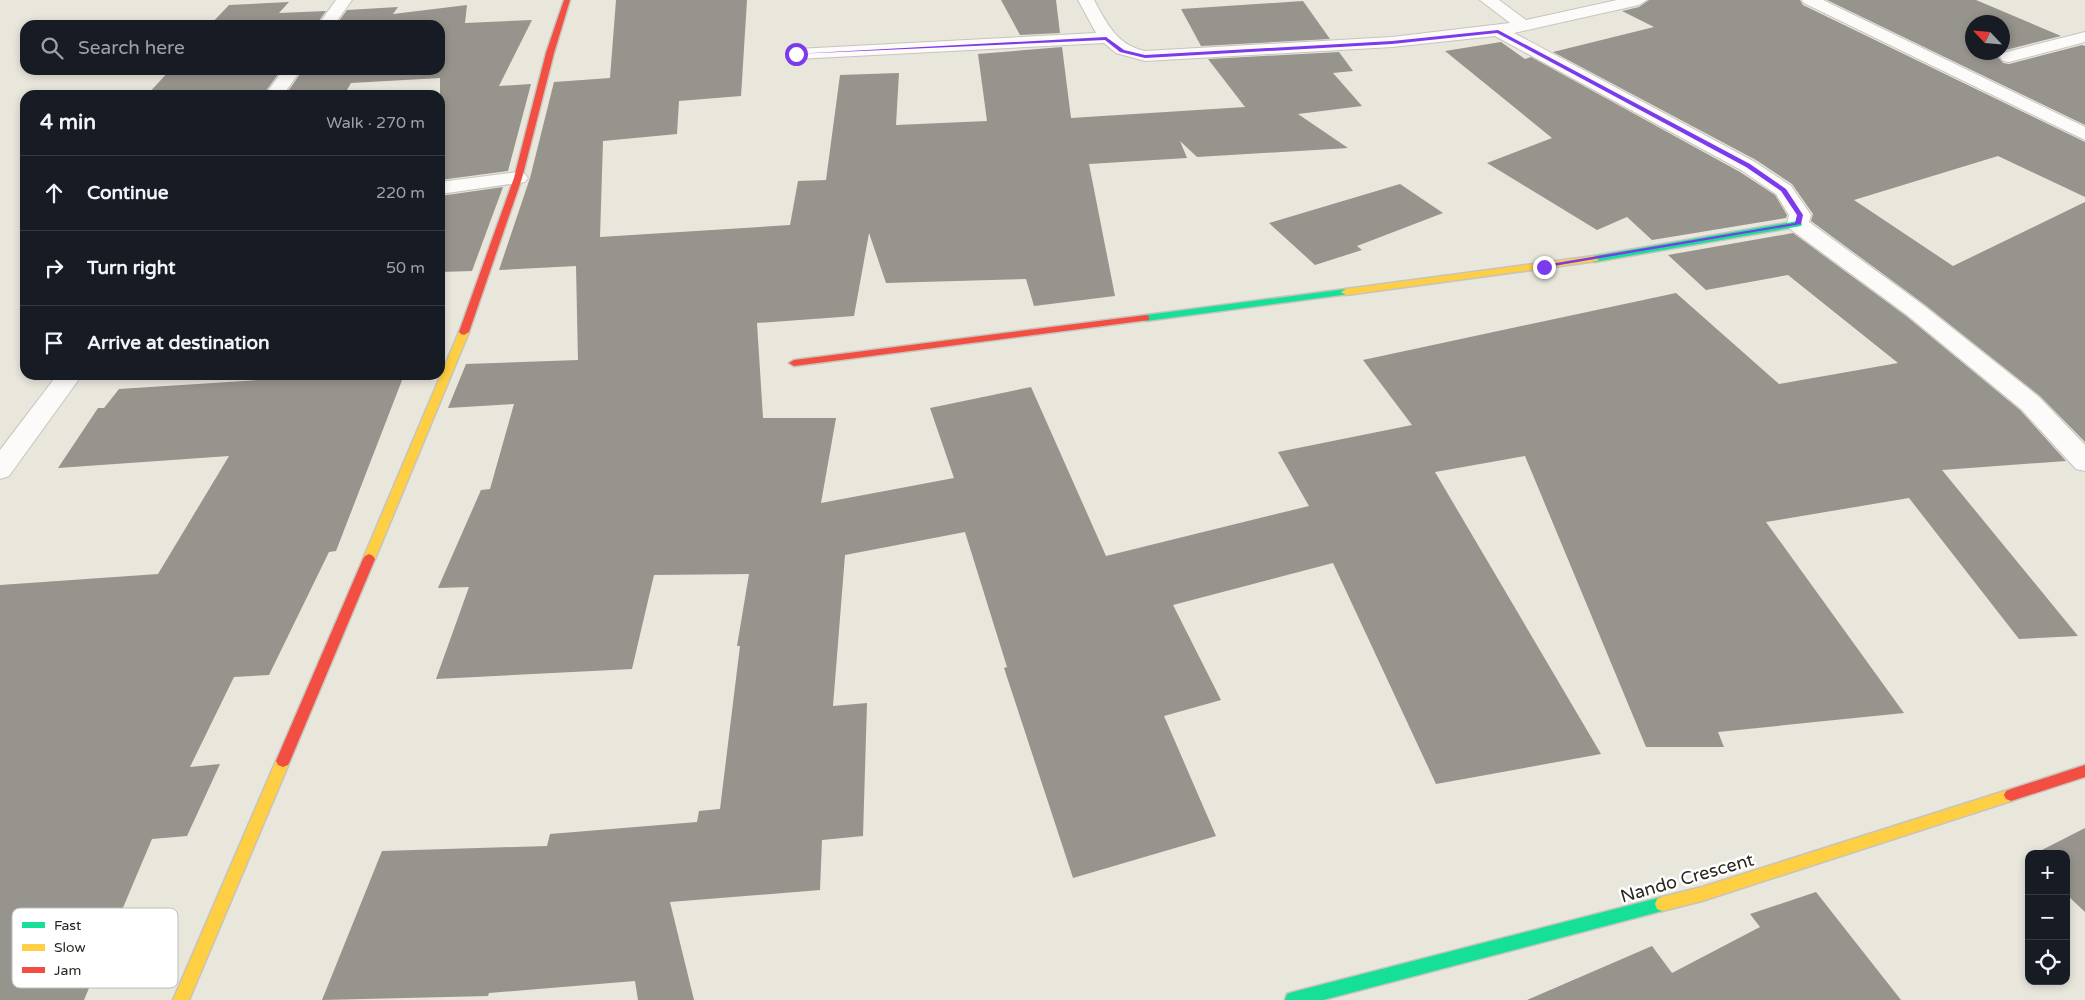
<!DOCTYPE html>
<html lang="en">
<head>
<meta charset="utf-8">
<style>
  :root { --surface:#171b24; --page:#20242c; --text:#f1f3f6; --muted:#9ea1a6; --line:#363941 }
  body { margin:0; font-family:"Varela Round",sans-serif; background:var(--page); color:var(--text) }
  .controls { position:absolute; right:15px; bottom:15px; display:grid; overflow:hidden; border-radius:10px; box-shadow:0 2px 8px #0003 }
  .controls button { width:45px; height:45px; display:grid; place-items:center; padding:0; border:0; border-bottom:1px solid var(--line); background:var(--surface); color:var(--text); font:25px sans-serif }
  .compass { position:absolute; left:1965px; top:15px; width:45px; height:45px; border-radius:50%; background:var(--surface); box-shadow:0 2px 8px #0003; rotate:296deg }
  .stop { position:absolute; width:15px; height:15px; margin:-11px; border:4px solid #7c3aed; border-radius:50%; background:#fff }
  .stop.end { background:#7c3aed; border-color:#fff; box-shadow:0 1px 5px #0008 }
  .list { margin:0; padding:0; list-style:none }
  h2 { display:flex; justify-content:space-between; align-items:center; height:65px; margin:0; padding:0 20px; font-size:21px }
  h2 small { font-size:16px; font-weight:400; color:var(--muted) }
  .list li { display:grid; grid-template-columns:32px 1fr auto; gap:15px; align-items:center; box-sizing:border-box; height:75px; padding:0 20px; border-top:1px solid var(--line) }
  .list b { display:block; font-size:19px; white-space:nowrap }
  .list em { font-size:16px; font-style:normal; color:var(--muted) }
  .icon { flex:none; width:28px; height:28px; fill:none; stroke:currentColor; stroke-width:2; stroke-linecap:round; stroke-linejoin:round }
  .map { position:relative; flex:none; width:2085px; height:1000px; overflow:hidden }
  .search { position:absolute; background:var(--surface); box-shadow:0 2px 8px #0003; left:20px; top:20px; width:425px; height:55px; display:flex; align-items:center; gap:12px; box-sizing:border-box; padding:0 18px; border-radius:15px; color:var(--muted); font-size:19px }
  .panel { position:absolute; background:var(--surface); box-shadow:0 2px 8px #0003; left:20px; top:90px; width:425px; height:290px; border-radius:15px }
  .map>svg:first-child { display:block }
  .building { fill:#96948c }
  .lines { fill:none; stroke-linecap:round; stroke-linejoin:round }
  .lane-casing { stroke:#c7c4bd; stroke-width:2 }
  .street-casing { stroke:#c7c4bd; stroke-width:2 }
  .fast-casing { stroke:#c7c4bd; stroke-width:3 }
  .slow-casing { stroke:#c7c4bd; stroke-width:3 }
  .jam-casing { stroke:#c7c4bd; stroke-width:3 }
  .lane { fill:#fcfbfa; fill-rule:evenodd }
  .street { fill:#fcfbfa; fill-rule:evenodd }
  .fast { fill:#16e098; fill-rule:evenodd }
  .slow { fill:#ffcf43; fill-rule:evenodd }
  .jam { fill:#f24e42; fill-rule:evenodd }
  .route { fill:#7c3aed }
  .labels { text-anchor:middle; stroke-width:5; stroke-linejoin:round; paint-order:stroke }
  .near-street-label { font-size:18px; fill:#28261e; stroke:#fff }
  .key { fill:#fff; stroke:#bebebc; stroke-width:1 }
  .key-label { font-size:14px; fill:#28261e }
</style>
</head>
<body>
<div class="map">
<svg width="2085" height="1000" viewBox="0 0 2085 1000">
  <rect width="100%" height="100%" fill="#e9e6dc"/>
  <!-- building -->
  <g class="building">
    <polygon points="616,0 747,0 741,96 679,101 677,134 603,141 600,237 790,225 798,181 826,180 840,75 899,73 896,125 987,121 978,54 1062,47 1071,118 1245,107 1208,59 1339,52 1353,71 1333,73 1362,106 1298,114 1348,148 1197,157 1180,141 1187,158 1089,164 1115,296 1034,306 1026,279 886,283 869,233 854,316 757,323 763,418 836,418 821,503 954,478 930,408 1031,387 1106,556 1309,506 1278,452 1412,425 1363,360 1676,293 1779,384 1898,363 1788,275 1706,290 1668,255 1793,233 1906,316 2020,410 2066,461 1942,470 2078,636 2019,639 1909,498 1766,522 1904,713 1718,732 1724,747 1646,747 1525,456 1435,472 1601,754 1436,784 1333,563 1173,605 1221,700 1164,716 1216,836 1073,878 1004,668 1007,667 965,532 845,555 833,706 867,703 863,836 822,840 820,890 670,902 694,1000 638,1000 635,981 489,993 488,996 322,1000 382,851 547,846 550,834 697,822 699,811 720,809 740,646 737,646 749,574 654,575 632,669 436,679 469,587 438,588 481,490 490,489 514,404 448,408 466,364 578,360 576,266 499,270 530,178 554,82 610,78"/>
    <polygon points="1001,0 1056,0 1060,33 1020,35"/>
    <polygon points="1649,0 1800,0 1803,5 2085,142 2085,197 1998,156 1854,200 1953,266 2085,202 2085,442 2040,396 1924,304 1811,221 1813,214 1792,184 1756,160 1553,52 1654,27 1622,11 1639,7"/>
    <polygon points="1827,0 1976,0 2061,36 2002,51 2002,22 1972,22 1972,52 2001,52 1998,57 2003,63 2009,64 2082,45 2085,46 2085,125"/>
    <polygon points="1303,1 1330,39 1201,46 1181,9"/>
    <polygon points="289,2 279,13 326,11 316,25 210,25 229,5"/>
    <polygon points="467,5 465,23 532,20 499,86 531,84 508,171 440,180 440,78 351,83 347,90 286,94 303,70 440,70 440,25 336,25 347,10 398,7 393,14"/>
    <polygon points="1501,42 1525,59 1531,57 1740,172 1775,195 1787,215 1786,218 1652,240 1627,217 1597,230 1487,163 1552,138 1445,51"/>
    <polygon points="170,70 281,70 263,95 147,95"/>
    <polygon points="1400,184 1443,213 1357,246 1362,250 1315,265 1269,223"/>
    <polygon points="503,187 472,271 440,272 440,196"/>
    <polygon points="404,375 336,551 329,552 269,675 234,677 190,767 220,764 187,836 152,839 84,1000 0,1000 0,585 158,574 229,456 58,468 98,408 104,408 119,389 291,378 292,376"/>
    <polygon points="2085,828 2085,912 2066,894 2066,854 2034,854"/>
    <polygon points="1816,892 1901,1000 1527,1000 1652,946 1672,973 1760,927 1750,914"/>
  </g>
  <g class="lines">
    <!-- lane casing -->
    <g class="lane-casing">
      <polygon id="lane" points="2085,32 2085,42 2009,62 2003,61 2000,57 2003,53"/>
    </g>
    <!-- street casing -->
    <g class="street-casing">
      <g id="street">
        <polygon points="336,0 352,0 334,25 318,25"/>
        <path d="M1078,0H1094C1107,24 1117,45 1145,51L1392,37L1510,23L1480,0H1499L1526,20L1617,0H1647L1639,5L1514,33L1755,162L1791,186L1811,215L1809,222L1923,305L2039,397L2085,445V471L2076,469L2021,409L1907,315L1790,229L1787,224L1789,215L1776,194L1741,170L1495,36L1392,47L1145,61L1116,53L1104,43L797,59L791,58L788,54L791,50L797,49L1096,33Z"/>
        <polygon points="1802,0 1823,0 2085,127 2085,140 1804,3"/>
        <polygon points="283,70 301,70 283,95 265,95"/>
        <polygon points="518,172 525,174 528,178 525,182 440,194 440,182"/>
        <polygon points="57,375 82,375 9,476 0,479 0,450"/>
      </g>
    </g>
    <!-- fast casing -->
    <g class="fast-casing">
      <g id="fast">
        <polygon points="1798,221 1802,224 1801,226 1594,262 1589,259 1594,256"/>
        <polygon points="1346,289 1349,290 1349,294 1146,321 1141,318 1146,315"/>
        <polygon points="1662,897 1667,899 1669,904 1667,909 1662,911 1323,1000 1285,1000 1287,994 1293,992"/>
      </g>
    </g>
    <!-- slow casing -->
    <g class="slow-casing">
      <g id="slow">
        <polygon points="1594,256 1599,259 1597,261 1346,295 1341,292 1346,289"/>
        <polygon points="464,329 469,332 375,559 373,562 365,562 363,559 459,332"/>
        <polygon points="283,755 288,757 290,761 189,1000 173,1000 276,761 278,757"/>
        <polygon points="2011,789 2016,791 2018,795 2016,799 2011,801 1702,901 1662,911 1657,909 1655,904 1657,899 1662,897 1702,887"/>
      </g>
    </g>
    <!-- jam casing -->
    <g class="jam-casing">
      <g id="jam">
        <polygon points="564,0 570,0 554,53 522,178 469,332 464,335 461,334 459,332 514,178 546,53"/>
        <polygon points="1146,315 1149,316 1149,320 794,366 789,363 794,360"/>
        <polygon points="369,554 373,556 375,559 290,761 288,765 283,767 278,765 276,761 363,559 365,556"/>
        <polygon points="2085,765 2085,777 2011,801 2006,799 2004,795 2006,791 2011,789"/>
      </g>
    </g>
    <!-- lane -->
    <use href="#lane" class="lane"/>
    <!-- street -->
    <use href="#street" class="street"/>
    <!-- fast -->
    <use href="#fast" class="fast"/>
    <!-- slow -->
    <use href="#slow" class="slow"/>
    <!-- jam -->
    <use href="#jam" class="jam"/>
  </g>
  <!-- route -->
  <polygon class="route" points="1498,30 1750,164 1786,189 1803,215 1801,224 1542,268 1544,265 1795,223 1797,215 1781,191 1746,167 1497,33 1392,44 1145,58 1120,52 1105,40 794,54 1106,37 1124,50 1145,55 1392,41"/>
  <g class="labels">
    <!-- near-street labels -->
    <g class="near-street-label">
      <text transform="translate(1687 878) rotate(-16)" y="6">Nando Crescent</text>
    </g>
  </g>
  <!-- legend -->
  <rect x="12" y="908" width="166" height="80" rx="8" class="key"/>
  <rect x="22" y="922" width="23" height="6" fill="#16e098"/>
  <rect x="22" y="944" width="23" height="7" fill="#ffcf43"/>
  <rect x="22" y="967" width="23" height="6" fill="#f24e42"/>
  <g class="key-label">
    <text x="54" y="930">Fast</text>
    <text x="54" y="952">Slow</text>
    <text x="54" y="975">Jam</text>
  </g>
</svg>
<div class="controls">
<button>+</button>
<button>−</button>
<button><svg class="icon" aria-label="locate" viewBox="0 0 24 24"><circle cx="12" cy="12" r="6"/><path d="M12 2v4M12 18v4M2 12h4M18 12h4"/></svg></button>
</div>
<svg class="compass" viewBox="-18 -18 36 36"><path d="M0-13l5 13h-10z" fill="#e53935"/><path d="M0 13l5-13h-10z" fill="#9ea1a6"/></svg>
<div class="stop" style="left:796px;top:54px"></div>
<div class="stop end" style="left:1544px;top:267px"></div>
<div class="search"><svg class="icon" aria-label="search" viewBox="0 0 24 24"><circle cx="10" cy="10" r="6"/><path d="M15 15l6 6"/></svg>Search here</div>
<section class="panel">
<h2>4 min<small>Walk · 270 m</small></h2>
<ul class="list">
<li><svg class="icon" aria-label="ahead" viewBox="0 0 24 24"><path d="M12 20V5M6 11l6-6 6 6"/></svg><div><b>Continue</b></div><em>220 m</em></li>
<li><svg class="icon" aria-label="right" viewBox="0 0 24 24"><path d="M7 20v-9h11M14 6l5 5-5 5"/></svg><div><b>Turn right</b></div><em>50 m</em></li>
<li><svg class="icon" aria-label="arrive" viewBox="0 0 24 24"><path d="M6 21V4h12l-3 4 3 4H6"/></svg><div><b>Arrive at destination</b></div></li>
</ul>
</section>
</div>
</body>
</html>
